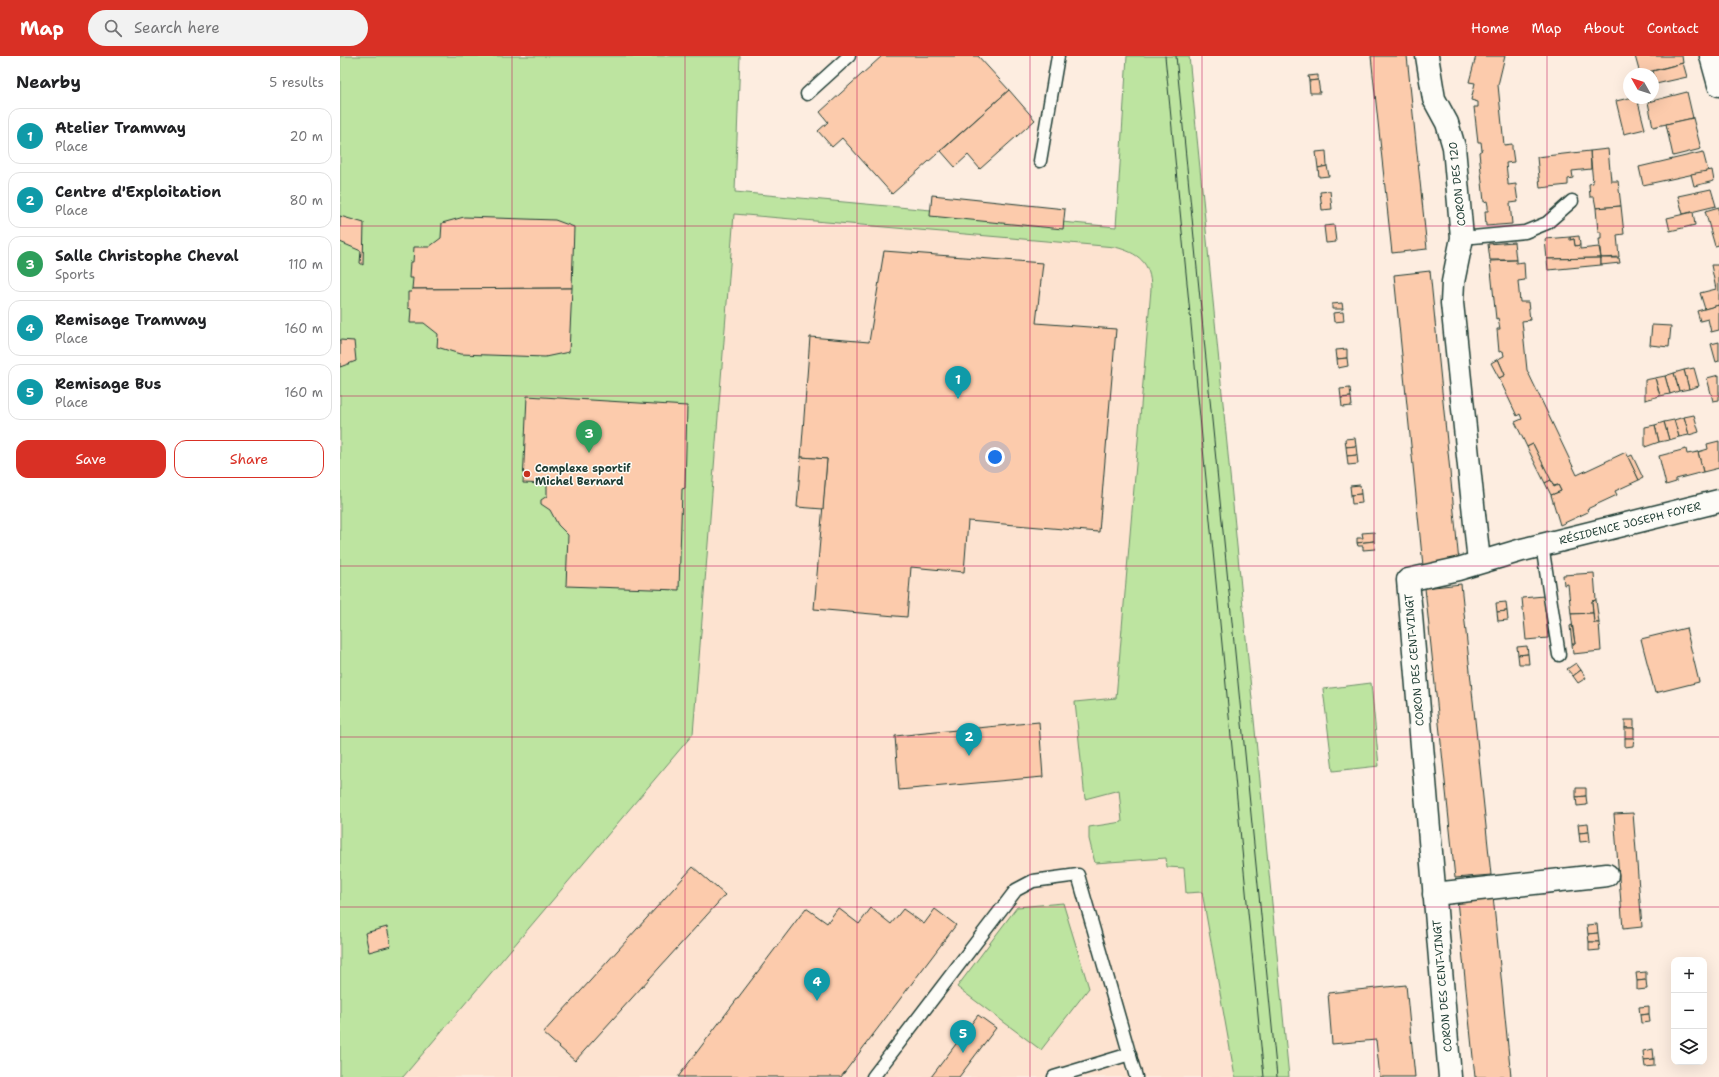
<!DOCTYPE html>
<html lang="en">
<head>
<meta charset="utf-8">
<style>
  :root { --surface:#fff; --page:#f2f2f2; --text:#202124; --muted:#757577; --line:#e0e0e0; --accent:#d93025 }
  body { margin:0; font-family:"Shantell Sans",sans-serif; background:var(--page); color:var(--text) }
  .controls { position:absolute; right:12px; bottom:12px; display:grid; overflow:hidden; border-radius:8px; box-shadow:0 4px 16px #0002 }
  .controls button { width:36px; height:36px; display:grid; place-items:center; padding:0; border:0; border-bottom:1px solid var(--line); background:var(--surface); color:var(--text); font:20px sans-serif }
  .compass { position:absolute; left:1283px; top:12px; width:36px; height:36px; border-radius:50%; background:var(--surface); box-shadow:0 4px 16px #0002; rotate:309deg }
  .you { position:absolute; left:655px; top:401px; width:14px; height:14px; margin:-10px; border:3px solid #fff; border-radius:50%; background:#1a73e8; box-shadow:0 0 0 6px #1a73e833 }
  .badge { display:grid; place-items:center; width:26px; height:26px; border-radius:50%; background:var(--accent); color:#fff; font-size:13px; font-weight:700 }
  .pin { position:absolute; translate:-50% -33px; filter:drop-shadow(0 1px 2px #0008) }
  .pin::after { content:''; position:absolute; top:21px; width:14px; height:12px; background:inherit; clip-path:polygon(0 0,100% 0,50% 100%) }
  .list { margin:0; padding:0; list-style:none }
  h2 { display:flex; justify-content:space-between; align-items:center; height:52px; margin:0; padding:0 16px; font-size:17px }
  h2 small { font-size:13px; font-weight:400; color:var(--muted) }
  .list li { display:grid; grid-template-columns:26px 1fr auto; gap:12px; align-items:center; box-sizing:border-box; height:56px; margin:0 8px 8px; padding:0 8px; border:1px solid var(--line); border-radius:12px }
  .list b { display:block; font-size:15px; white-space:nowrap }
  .list p { margin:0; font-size:13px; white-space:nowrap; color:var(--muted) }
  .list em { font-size:13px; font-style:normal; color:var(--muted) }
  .actions { display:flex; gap:8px; padding:12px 16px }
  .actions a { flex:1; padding:9px 0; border:1px solid var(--accent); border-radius:12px; text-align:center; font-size:14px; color:var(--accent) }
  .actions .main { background:var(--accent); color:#fff }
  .icon { flex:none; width:22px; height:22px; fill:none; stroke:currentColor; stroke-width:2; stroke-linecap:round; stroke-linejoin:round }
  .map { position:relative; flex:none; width:1379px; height:1021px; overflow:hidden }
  header { display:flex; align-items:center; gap:24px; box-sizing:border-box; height:56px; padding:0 20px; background:var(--accent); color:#fff }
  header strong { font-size:19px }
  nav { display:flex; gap:22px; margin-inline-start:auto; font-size:14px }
  .search { width:280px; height:36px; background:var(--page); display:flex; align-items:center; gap:10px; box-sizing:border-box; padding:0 14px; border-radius:22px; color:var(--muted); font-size:15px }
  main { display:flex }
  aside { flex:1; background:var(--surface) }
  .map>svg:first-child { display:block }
  .built { fill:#fde3d0 }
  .green { fill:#bde4a0; stroke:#6e906a }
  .building { fill:#fccbac; stroke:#1f3d34 }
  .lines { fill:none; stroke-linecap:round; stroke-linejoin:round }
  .service-casing { stroke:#1f3d34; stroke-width:15 }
  .minor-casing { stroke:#1f3d34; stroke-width:25 }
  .service { stroke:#fdfcf7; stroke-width:12 }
  .minor { stroke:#fdfcf7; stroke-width:22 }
  .tram { stroke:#1f3d34; stroke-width:1 }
  .grid { fill:none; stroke:#c2185b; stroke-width:1; stroke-opacity:0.55 }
  .poi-dot { fill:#c8321e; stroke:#fdfcf7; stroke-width:1.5 }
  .labels { text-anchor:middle; stroke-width:3; stroke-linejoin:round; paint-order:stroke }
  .street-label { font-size:11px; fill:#1f3d34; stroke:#fdfcf7 }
  .poi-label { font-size:11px; font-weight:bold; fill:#1f3d34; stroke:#fdfcf7; text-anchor:start }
</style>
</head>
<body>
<header>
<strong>Map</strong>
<div class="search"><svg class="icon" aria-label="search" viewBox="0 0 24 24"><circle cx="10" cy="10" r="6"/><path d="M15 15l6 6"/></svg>Search here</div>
<nav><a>Home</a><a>Map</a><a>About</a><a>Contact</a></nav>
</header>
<main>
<aside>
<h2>Nearby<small>5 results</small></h2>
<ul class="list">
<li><span class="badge" style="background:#0f9aa8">1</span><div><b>Atelier Tramway</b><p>Place</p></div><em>20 m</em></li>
<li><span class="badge" style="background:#0f9aa8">2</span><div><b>Centre d'Exploitation</b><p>Place</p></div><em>80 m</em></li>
<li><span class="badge" style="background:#2e9e5b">3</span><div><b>Salle Christophe Cheval</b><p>Sports</p></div><em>110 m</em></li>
<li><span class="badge" style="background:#0f9aa8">4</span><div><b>Remisage Tramway</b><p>Place</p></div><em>160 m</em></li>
<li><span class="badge" style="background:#0f9aa8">5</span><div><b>Remisage Bus</b><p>Place</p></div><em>160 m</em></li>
</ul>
<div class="actions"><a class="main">Save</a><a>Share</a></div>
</aside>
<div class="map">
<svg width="1379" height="1021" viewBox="0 0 1379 1021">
  <rect width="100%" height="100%" fill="#fdede0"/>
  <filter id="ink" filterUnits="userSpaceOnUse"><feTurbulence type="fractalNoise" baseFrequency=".025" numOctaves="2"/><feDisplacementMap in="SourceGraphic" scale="8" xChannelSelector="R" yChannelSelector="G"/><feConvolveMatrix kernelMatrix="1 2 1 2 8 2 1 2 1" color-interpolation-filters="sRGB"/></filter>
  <g filter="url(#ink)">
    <!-- built -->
    <polygon class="built" points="395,136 833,177 908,1021 62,1021 353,678"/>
    <!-- green -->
    <g class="green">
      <path d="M0,0H400L395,136L776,171L787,0H849L949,1021H895L862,836L846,837L844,812L827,811L826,802L755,807L749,783V771L782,766L779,734L745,743L735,646L776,642L811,233C811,206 798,197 775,191L394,158L353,678L63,1021H0Z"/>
      <polygon points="1031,627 1039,710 993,715 983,633"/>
      <polygon points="723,847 749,932 701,994 617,931 677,851"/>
    </g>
    <!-- building -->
    <g class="building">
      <polygon points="542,0 638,0 669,34 552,138 502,82 492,91 478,75 488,66 480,56"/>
      <polygon points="1031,0 1067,0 1087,193 1052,197"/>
      <polygon points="1136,0 1165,0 1158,29 1164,89 1172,88 1172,92 1174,106 1166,107 1168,127 1168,129 1176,128 1176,132 1178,146 1170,147 1172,168 1146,170 1145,155 1148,155 1148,150 1147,145 1144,146 1139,96 1142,94 1141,86 1138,86 1134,51 1138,51 1138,46 1131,44 1135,27 1129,26"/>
      <polygon points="1295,0 1342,0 1343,7 1300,18"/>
      <polygon points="1343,7 1347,21 1316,28 1313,15"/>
      <polygon points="978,19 978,24 969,25 968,20"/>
      <polygon points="978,24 980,37 970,37 969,25"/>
      <polygon points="669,34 695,64 640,113 628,99 615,111 601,95"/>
      <polygon points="1347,36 1353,62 1313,71 1308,46"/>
      <polygon points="1289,42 1297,42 1305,73 1284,78 1276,45"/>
      <polygon points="1353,62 1361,93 1333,100 1326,68"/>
      <polygon points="1268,93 1271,125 1278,125 1281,150 1256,152 1254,141 1250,141 1249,128 1253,127 1250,95"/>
      <polygon points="986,95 987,110 978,112 976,96"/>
      <polygon points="1250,95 1251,113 1232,115 1233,122 1228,123 1228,129 1200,132 1197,101"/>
      <polygon points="1363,96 1368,115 1303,129 1299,111"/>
      <polygon points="987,110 989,120 979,121 978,112"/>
      <polygon points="1372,114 1374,125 1354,130 1351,118"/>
      <polygon points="1371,133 1376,150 1343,158 1338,140"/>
      <polygon points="990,135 992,153 982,154 980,136"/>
      <polygon points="592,139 725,153 723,173 590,160"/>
      <polygon points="1281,150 1284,178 1277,179 1279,201 1261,202 1259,183 1261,183 1261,176 1258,176 1256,152"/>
      <polygon points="1379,151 1379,189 1375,190 1365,155"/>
      <polygon points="1353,156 1355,169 1330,175 1327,162"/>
      <polygon points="0,160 24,167 23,209 20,207 21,195 0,186"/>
      <polygon points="124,161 215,164 234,171 232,232 72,233 73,222 69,222 70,206 73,206 74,191 89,191 101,182 102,167"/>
      <polygon points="994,169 996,186 986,187 984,170"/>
      <polygon points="1239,180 1240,189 1235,190 1234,183 1230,184 1230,181"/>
      <polygon points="1230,181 1230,184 1234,183 1235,190 1240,189 1240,193 1259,191 1261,202 1207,203 1205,183"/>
      <polygon points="1174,186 1176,204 1150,204 1148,188"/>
      <polygon points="544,195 703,207 696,267 776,273 759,476 628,465 624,516 571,511 567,561 474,553 487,403 461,401 470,281 529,286"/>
      <polygon points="1261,202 1261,209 1208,214 1207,203"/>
      <polygon points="1261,202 1279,202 1280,207 1261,209"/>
      <polygon points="1176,204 1176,207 1184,206 1185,224 1178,225 1180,246 1188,246 1190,264 1182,265 1187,314 1237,419 1286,396 1299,424 1275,435 1277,439 1247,453 1248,456 1220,469 1211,439 1221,435 1218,429 1213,430 1193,388 1187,391 1175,366 1182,363 1180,358 1177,360 1159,322 1165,319 1158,303 1164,300 1163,295 1159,296 1157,273 1160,273 1158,262 1156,263 1150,205"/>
      <polygon points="1371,209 1379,209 1379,249 1365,253 1360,237 1376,233"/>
      <polygon points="1090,215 1119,506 1083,510 1054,219"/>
      <polygon points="232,232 229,296 205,301 120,298 97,291 98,278 84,267 70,267 71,253 68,252 68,236 71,236 72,233"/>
      <polygon points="1002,247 1003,253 992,253 992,248"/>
      <polygon points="1379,249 1379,274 1371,276 1368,263 1360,265 1357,255"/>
      <polygon points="1003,256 1004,265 994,266 993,257"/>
      <polygon points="1312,269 1331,270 1329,291 1310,289"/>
      <polygon points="0,284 14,285 16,305 0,311"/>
      <polygon points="1379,286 1379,305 1376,306 1371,288"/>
      <polygon points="1007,293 1007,302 997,303 996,294"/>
      <polygon points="1007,302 1008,310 998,312 997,303"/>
      <polygon points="1158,303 1165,319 1159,322 1151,307"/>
      <polygon points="1354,312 1359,330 1349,333 1344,314"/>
      <polygon points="1344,314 1349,333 1339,335 1334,317"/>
      <polygon points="1334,317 1339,335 1330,338 1325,320"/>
      <polygon points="1379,319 1379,344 1373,345 1367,322"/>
      <polygon points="1325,320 1330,338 1320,340 1315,322"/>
      <polygon points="1315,322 1320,340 1305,344 1305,324"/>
      <polygon points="1010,332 1011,341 1001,342 1000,333"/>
      <polygon points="187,340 347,350 345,432 342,433 339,534 226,530 228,479 218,469 210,454 201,448 201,444 207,440 207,428 183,427"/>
      <polygon points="1011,341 1012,350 1002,351 1001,342"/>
      <polygon points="1354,359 1359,376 1349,379 1344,361"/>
      <polygon points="1344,361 1349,379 1339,381 1334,364"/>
      <polygon points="1334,364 1339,381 1329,384 1324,366"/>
      <polygon points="1324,366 1329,384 1319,386 1315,369"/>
      <polygon points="1315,369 1319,386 1305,391 1305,371"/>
      <polygon points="1015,382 1016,390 1006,391 1005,383"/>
      <polygon points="1379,385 1379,412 1363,416 1358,396 1368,393 1367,388"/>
      <polygon points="1193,388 1211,424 1205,427 1187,391"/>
      <polygon points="1016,390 1017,399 1007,400 1006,391"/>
      <polygon points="1346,393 1347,398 1358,396 1363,416 1336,423 1336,426 1326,429 1319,400"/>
      <polygon points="1017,399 1018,408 1008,409 1007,400"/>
      <polygon points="1292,399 1303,422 1299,424 1288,401"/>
      <polygon points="461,401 487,403 483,453 457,451"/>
      <polygon points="1211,424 1214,431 1218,429 1221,435 1211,439 1205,427"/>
      <polygon points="1020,429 1021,438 1011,439 1010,430"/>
      <polygon points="1021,438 1022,447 1012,448 1011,439"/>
      <polygon points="1034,476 1034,485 1017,487 1017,482 1023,482 1022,477"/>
      <polygon points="1034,485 1035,493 1023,494 1023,490 1018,490 1017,487"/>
      <polygon points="1254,517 1256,544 1252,545 1253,557 1231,558 1228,528 1224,529 1223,519"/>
      <polygon points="1121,528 1151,819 1115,822 1085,532"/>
      <polygon points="1204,540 1208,582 1186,584 1182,542"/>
      <polygon points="1256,544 1259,567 1254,567 1252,545"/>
      <polygon points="1166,546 1167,555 1157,556 1156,547"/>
      <polygon points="1167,555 1168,564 1158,565 1157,556"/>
      <polygon points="1253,557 1254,567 1259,567 1261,595 1233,598 1232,588 1235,588 1231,558"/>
      <polygon points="1232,569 1235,588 1232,588 1230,570"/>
      <polygon points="1346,572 1359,626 1315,637 1301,583"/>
      <polygon points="1187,590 1188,598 1178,599 1177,591"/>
      <polygon points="1188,598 1189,608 1179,608 1178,599"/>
      <polygon points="1236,607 1241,614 1233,620 1227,613"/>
      <polygon points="1241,614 1246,622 1238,627 1233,620"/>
      <rect x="1285" y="664" width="9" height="8"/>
      <polygon points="699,666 703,721 559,734 555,680"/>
      <rect x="1285" y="672" width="9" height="10"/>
      <polygon points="1285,682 1294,682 1293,690 1285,691"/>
      <polygon points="1236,732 1246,732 1246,740 1236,741"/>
      <polygon points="1246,740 1247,749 1237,750 1236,741"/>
      <polygon points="1293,757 1302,871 1283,873 1274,758"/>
      <polygon points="1248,767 1249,776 1239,777 1238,768"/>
      <polygon points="1249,776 1250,785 1240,786 1239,777"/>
      <polygon points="353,811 385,839 235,1005 203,977"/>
      <polygon points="1153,840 1171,1021 1135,1021 1117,844"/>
      <polygon points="466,852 487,867 498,852 519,868 531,852 551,868 563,853 584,868 595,853 616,869 501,1021 338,1021"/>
      <polygon points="1257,868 1258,877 1248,878 1247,869"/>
      <polygon points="47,871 51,890 29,896 25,877"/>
      <polygon points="1258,877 1259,886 1249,886 1248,878"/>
      <polygon points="1249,886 1259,886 1260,894 1249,895"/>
      <polygon points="1306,916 1306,924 1297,925 1296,917"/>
      <polygon points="1306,924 1307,933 1297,934 1297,925"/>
      <polygon points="1066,929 1075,1021 1040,1021 1036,984 992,988 988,937"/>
      <polygon points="1309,950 1309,958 1300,959 1299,951"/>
      <polygon points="1309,958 1310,966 1301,967 1300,959"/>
      <polygon points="638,959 656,972 619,1021 591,1021"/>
      <polygon points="1313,993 1314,1003 1304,1004 1303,995"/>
      <polygon points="1314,1003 1314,1010 1305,1011 1304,1004"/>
    </g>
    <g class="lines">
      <!-- service casing -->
      <g class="service-casing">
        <g id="service">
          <polyline points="467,38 509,0"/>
          <polyline points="700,105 718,0"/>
          <polyline points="1122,182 1185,176 1207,167 1232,145"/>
          <polyline points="1202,489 1219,599"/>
          <polyline points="533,1021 676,834 693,825 738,819 796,1021"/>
          <polyline points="714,1021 790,998"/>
        </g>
      </g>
      <!-- minor casing -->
      <g class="minor-casing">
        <g id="minor">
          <polyline points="1087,0 1094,43 1107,67 1114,91 1122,182 1113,226 1112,247 1139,506"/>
          <polyline points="1371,0 1379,29"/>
          <polyline points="1094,838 1267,819"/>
          <polyline points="1110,1021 1068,524 1118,513 1182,494 1379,445"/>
        </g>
      </g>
      <!-- service -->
      <use href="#service" class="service"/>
      <!-- minor -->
      <use href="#minor" class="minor"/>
      <!-- tram -->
      <g class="tram">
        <polyline points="825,0 924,1021"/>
        <polyline points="836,0 937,1021"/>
      </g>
    </g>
  </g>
  <!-- grid -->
  <path class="grid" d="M172,0V1021M345,0V1021M517,0V1021M690,0V1021M862,0V1021M1034,0V1021M1207,0V1021M0,170H1379M0,340H1379M0,510H1379M0,681H1379M0,851H1379"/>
  <!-- markers -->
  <circle class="poi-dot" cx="187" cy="418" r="4"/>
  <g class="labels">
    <!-- street labels -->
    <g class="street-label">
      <text transform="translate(1117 128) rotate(-96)" y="4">CORON DES 120</text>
      <text transform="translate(1290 467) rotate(-14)" y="4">RÉSIDENCE JOSEPH FOYER</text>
      <text transform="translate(1074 604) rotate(-95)" y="4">CORON DES CENT-VINGT</text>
      <text transform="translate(1102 930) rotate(-95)" y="4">CORON DES CENT-VINGT</text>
    </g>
    <!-- poi labels -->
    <g class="poi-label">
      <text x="195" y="416">Complexe sportif<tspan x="195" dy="13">Michel Bernard</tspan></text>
    </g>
  </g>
</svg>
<div class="controls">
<button>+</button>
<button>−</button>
<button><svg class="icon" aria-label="layers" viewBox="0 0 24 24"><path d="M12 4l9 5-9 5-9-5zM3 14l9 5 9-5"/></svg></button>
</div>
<svg class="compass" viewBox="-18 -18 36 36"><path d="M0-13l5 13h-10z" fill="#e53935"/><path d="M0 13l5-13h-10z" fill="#757577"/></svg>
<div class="you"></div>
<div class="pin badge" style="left:618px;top:343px;background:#0f9aa8">1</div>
<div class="pin badge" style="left:629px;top:700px;background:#0f9aa8">2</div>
<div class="pin badge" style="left:249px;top:397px;background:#2e9e5b">3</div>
<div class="pin badge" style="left:477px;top:945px;background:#0f9aa8">4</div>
<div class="pin badge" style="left:623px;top:997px;background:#0f9aa8">5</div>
</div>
</main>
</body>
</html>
